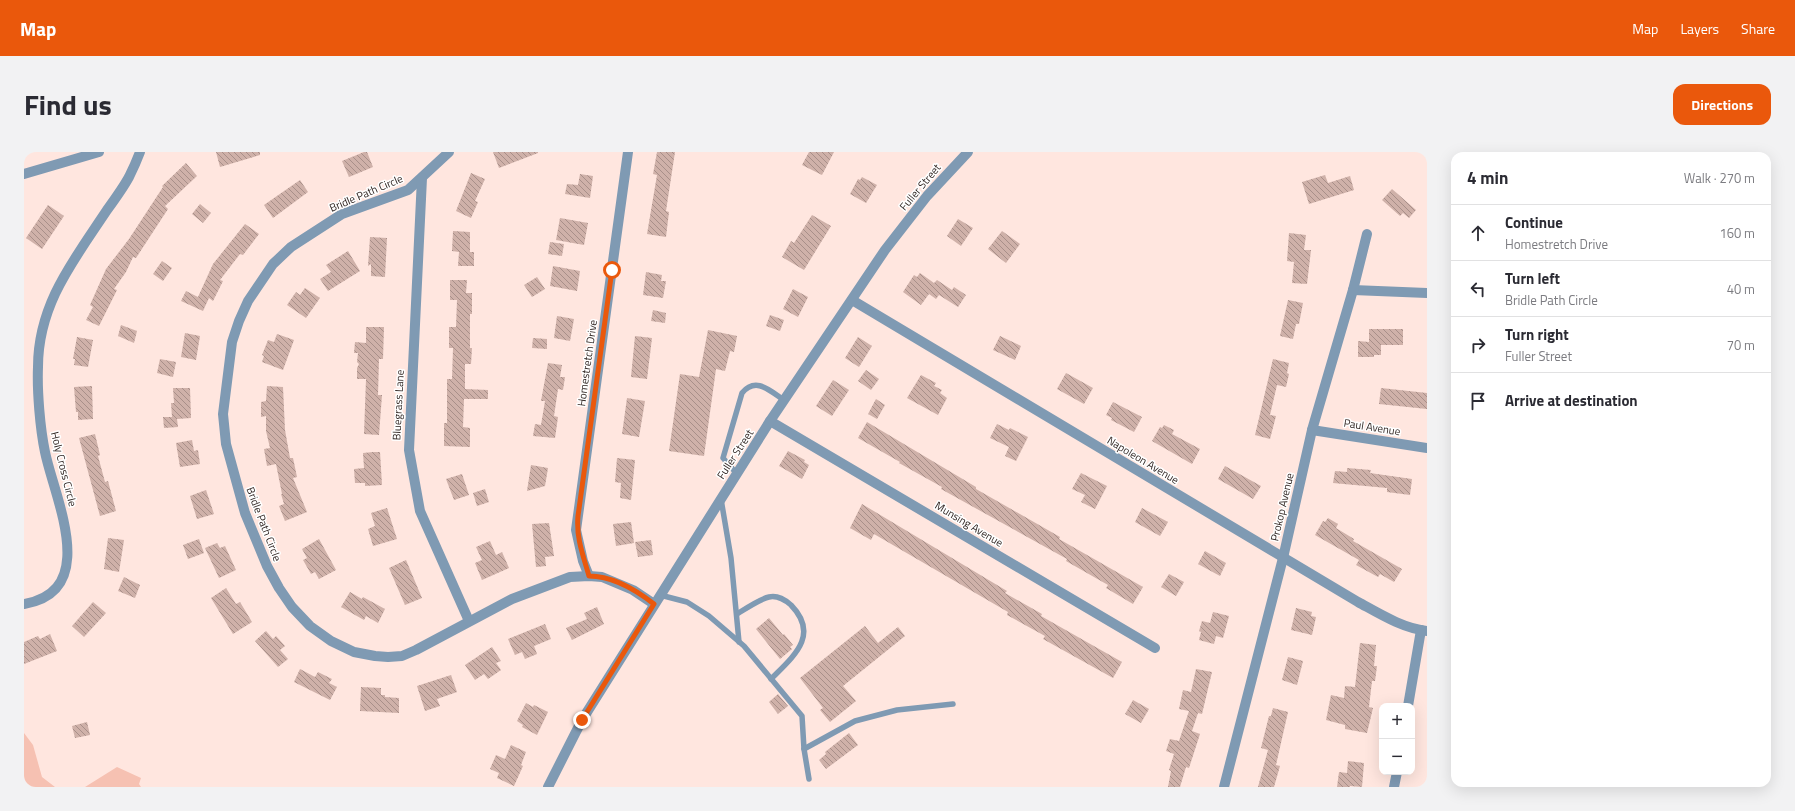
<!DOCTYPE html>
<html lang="en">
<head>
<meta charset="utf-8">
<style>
  :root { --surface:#fff; --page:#f2f2f3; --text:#2b2b33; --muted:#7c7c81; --line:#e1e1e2; --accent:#ea580c }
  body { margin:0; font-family:"Titillium Web",sans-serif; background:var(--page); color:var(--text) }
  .controls { position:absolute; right:12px; bottom:12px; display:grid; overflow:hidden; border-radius:8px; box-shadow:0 4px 16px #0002 }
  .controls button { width:36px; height:36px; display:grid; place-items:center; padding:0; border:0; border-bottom:1px solid var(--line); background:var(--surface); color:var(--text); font:20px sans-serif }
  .stop { position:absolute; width:12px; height:12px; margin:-9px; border:3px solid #ea580c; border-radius:50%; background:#fff }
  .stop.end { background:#ea580c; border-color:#fff; box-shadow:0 1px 4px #0008 }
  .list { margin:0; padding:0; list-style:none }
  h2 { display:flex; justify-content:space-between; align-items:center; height:52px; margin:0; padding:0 16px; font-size:17px }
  h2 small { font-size:13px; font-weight:400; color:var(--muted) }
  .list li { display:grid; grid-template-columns:26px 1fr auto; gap:12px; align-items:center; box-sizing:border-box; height:56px; padding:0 16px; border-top:1px solid var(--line) }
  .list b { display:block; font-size:15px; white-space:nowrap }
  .list p { margin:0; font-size:13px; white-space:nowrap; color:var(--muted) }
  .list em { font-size:13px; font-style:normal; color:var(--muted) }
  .icon { flex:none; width:22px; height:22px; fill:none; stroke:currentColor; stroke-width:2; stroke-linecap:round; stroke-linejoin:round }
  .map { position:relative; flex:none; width:1403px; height:635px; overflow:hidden; border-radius:12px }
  header { display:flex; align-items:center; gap:24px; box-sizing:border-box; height:56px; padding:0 20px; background:var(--accent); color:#fff }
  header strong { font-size:19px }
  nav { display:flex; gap:22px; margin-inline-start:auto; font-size:14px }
  .intro { display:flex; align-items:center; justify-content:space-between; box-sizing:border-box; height:96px; padding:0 24px }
  h1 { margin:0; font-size:28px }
  .button { padding:10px 18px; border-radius:12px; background:var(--accent); color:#fff; font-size:14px; font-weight:700 }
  main { display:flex; gap:24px; padding:0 24px }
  aside { flex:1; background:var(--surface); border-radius:12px; box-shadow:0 4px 16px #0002 }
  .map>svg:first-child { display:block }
  .water { fill:#f6c1b2 }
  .building { fill:url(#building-back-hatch) }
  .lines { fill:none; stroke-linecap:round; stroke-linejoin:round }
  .service { stroke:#7f9ab3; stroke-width:5.5 }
  .minor { stroke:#7f9ab3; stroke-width:10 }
  .tertiary { stroke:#7f9ab3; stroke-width:10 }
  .route { stroke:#ea580c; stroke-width:5 }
  .labels { text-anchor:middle; stroke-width:3; stroke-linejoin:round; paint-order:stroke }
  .street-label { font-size:11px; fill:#2a1f1c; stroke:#fff }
</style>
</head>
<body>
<header>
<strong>Map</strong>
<nav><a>Map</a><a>Layers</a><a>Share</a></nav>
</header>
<div class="intro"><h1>Find us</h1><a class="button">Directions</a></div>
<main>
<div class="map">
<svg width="1403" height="635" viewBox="0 0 1403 635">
  <defs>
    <pattern id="building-back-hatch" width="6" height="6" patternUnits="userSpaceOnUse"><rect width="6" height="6" fill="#cfb1a9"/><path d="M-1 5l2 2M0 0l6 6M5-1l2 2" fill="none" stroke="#a88f89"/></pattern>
  </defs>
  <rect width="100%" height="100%" fill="#ffe6df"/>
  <!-- water -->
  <g class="water">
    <polygon points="0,581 9,593 18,625 31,635 0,635"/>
    <polygon points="93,615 117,626 115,632 117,635 61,635"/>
  </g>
  <!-- building -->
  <g class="building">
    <polygon points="192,0 236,0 236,3 196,15"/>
    <polygon points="340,0 343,0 349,15 325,25 318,9"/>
    <polygon points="469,0 514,0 514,1 475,16"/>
    <polygon points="633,0 651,0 642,59 645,60 642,85 623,82 633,23 629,22"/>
    <polygon points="785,0 810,0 798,23 778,13"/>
    <polygon points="162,11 173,24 141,54 144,57 112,106 109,105 102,120 90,137 93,138 75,174 62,168 69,155 66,153 82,117 105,87 139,35 138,34"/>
    <polygon points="447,21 461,27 451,49 454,50 447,66 432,59"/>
    <polygon points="556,22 569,24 566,46 541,42 543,32 554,33"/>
    <polygon points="1301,23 1304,31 1326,24 1330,38 1285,52 1278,30"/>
    <polygon points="838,25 853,33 842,51 826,42 834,27 836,28"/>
    <polygon points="276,28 284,40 249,66 240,53"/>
    <polygon points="1368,37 1392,58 1385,66 1379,61 1376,64 1358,48"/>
    <polygon points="176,52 187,61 179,71 168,62"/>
    <polygon points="24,53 40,64 18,97 2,86"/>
    <polygon points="788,63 807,74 780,118 758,105 767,89 770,91"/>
    <polygon points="536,66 564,71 560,93 532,88"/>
    <polygon points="934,67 949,76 937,94 923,84"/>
    <polygon points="221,72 235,82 219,103 216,102 196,128 199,129 189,149 185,146 179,159 157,149 162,139 174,145 189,112"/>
    <polygon points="429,79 446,80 446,100 450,100 450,114 434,114 435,100 428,99"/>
    <polygon points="978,79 996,92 982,111 964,97"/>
    <polygon points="1265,81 1282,83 1280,98 1287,98 1283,132 1268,131 1270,110 1263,109"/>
    <polygon points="346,85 363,86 361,125 347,124 347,112 344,114"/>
    <polygon points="526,90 540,92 538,104 524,102"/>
    <polygon points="324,99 336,119 304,139 296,127 307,120 302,113"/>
    <polygon points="138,109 148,116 139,129 129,122"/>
    <polygon points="529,114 556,119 553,139 526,134"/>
    <polygon points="622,120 638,123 637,129 642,129 639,146 619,143"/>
    <polygon points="896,121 910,131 913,128 928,138 930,135 942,143 934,155 915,143 912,147 905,142 897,153 879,140 890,123 893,125"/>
    <polygon points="513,125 521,137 508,145 500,133"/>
    <polygon points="426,128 443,128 442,141 448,141 448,162 446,162 446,196 448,196 447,212 441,212 441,237 464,238 464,247 440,247 439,275 446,276 446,295 420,294 420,271 423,271 423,227 428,227 429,196 425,196 425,175 432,175 433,148 426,148"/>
    <polygon points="281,136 296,146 282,166 263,153 272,140 276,143"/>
    <polygon points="769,137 784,145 774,165 759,157"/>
    <polygon points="1264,148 1279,151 1275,172 1272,172 1269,187 1256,184"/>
    <polygon points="629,158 642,161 641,171 627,169"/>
    <polygon points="746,163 760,168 756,179 742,174"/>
    <polygon points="533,164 550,167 546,189 530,186"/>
    <polygon points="97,173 113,179 110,191 94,184"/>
    <polygon points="342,175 360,175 359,207 355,207 354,243 358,243 355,283 340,282 342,227 333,227 333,216 335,212 333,210 334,201 330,201 331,190 342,191"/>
    <polygon points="1345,177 1379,177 1379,193 1357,193 1357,203 1350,203 1350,205 1334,205 1334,189 1345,190"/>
    <polygon points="684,178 713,184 710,200 706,199 701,219 692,217 680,304 645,299 656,222 675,225"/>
    <polygon points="161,181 176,184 172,208 157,205"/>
    <polygon points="253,182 270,188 259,218 238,210 240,204 238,203 244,188 250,190"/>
    <polygon points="611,184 628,186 623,227 607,225"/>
    <polygon points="976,184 997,194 991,208 969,198"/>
    <polygon points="53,185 69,188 64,215 50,213 51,207 49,207"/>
    <polygon points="834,185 848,194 835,215 821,206"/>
    <polygon points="509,186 523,187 523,197 508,196"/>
    <polygon points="136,207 152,210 149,225 133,221"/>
    <polygon points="1249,207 1265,211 1263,221 1265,222 1262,235 1253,233 1246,263 1252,264 1246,287 1231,283"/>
    <polygon points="524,211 538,213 536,225 541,225 539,238 534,237 530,264 534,265 531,286 509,284 511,272 517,273 521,249 517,249"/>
    <polygon points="842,218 855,227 847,238 834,229"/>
    <polygon points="1042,221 1069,236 1060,252 1033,237"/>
    <polygon points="897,223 912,231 910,234 918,238 916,241 923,246 914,263 883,246"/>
    <polygon points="809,228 825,238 808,264 792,254"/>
    <polygon points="68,234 69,267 54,268 54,260 52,260 50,235"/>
    <polygon points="243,234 259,235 261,278 266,306 269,306 273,325 269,326 283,360 261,369 255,354 260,352 257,342 258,342 252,312 243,314 240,297 246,296 242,279 242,264 237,265 237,250 242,249"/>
    <polygon points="149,236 166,236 167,266 153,267 154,275 140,276 139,265 148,265 147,251 150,251"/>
    <polygon points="1357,236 1403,241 1403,257 1355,252"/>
    <polygon points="603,246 621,249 615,285 598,282"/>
    <polygon points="852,247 861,253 853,267 844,262"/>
    <polygon points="1089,250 1118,265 1110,280 1087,268 1088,266 1082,263"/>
    <polygon points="843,270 952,335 952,337 1036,385 1035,387 1119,435 1109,452 1082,436 1084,433 1042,409 1043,407 917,337 918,335 875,311 876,310 834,286"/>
    <polygon points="973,272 985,278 986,276 1004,285 992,309 981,304 985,295 966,286"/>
    <polygon points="1140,273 1150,278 1148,282 1176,297 1168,312 1128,289 1136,275 1138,276"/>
    <polygon points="71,282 76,303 74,304 81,330 84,329 92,359 76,364 55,286"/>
    <polygon points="168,288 170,299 174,298 176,312 156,315 152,291"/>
    <polygon points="764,299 781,308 780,310 785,313 778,327 755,314"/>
    <polygon points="349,300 356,300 358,333 341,334 341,331 331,331 330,317 340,316 339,301"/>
    <polygon points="593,306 611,308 607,348 596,346 597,331 591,330"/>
    <polygon points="507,313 524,316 521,334 503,339"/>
    <polygon points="1201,314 1237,334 1229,347 1194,327"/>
    <polygon points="1323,316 1347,318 1346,321 1388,327 1386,343 1363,340 1363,336 1309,331 1311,319 1323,320"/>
    <polygon points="1057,321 1083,334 1071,357 1057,350 1061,343 1048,337"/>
    <polygon points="438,322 445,343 430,348 422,327"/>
    <polygon points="461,337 465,350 453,354 449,341"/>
    <polygon points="182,338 190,362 173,367 166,344"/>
    <polygon points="838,352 983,439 981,441 1018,462 1017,464 1098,510 1089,526 1019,487 1021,484 983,463 984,460 850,382 847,388 826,376"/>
    <polygon points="363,356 373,387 349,394 344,377 351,374 347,361"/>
    <polygon points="1118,356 1144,370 1136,384 1111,370"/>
    <polygon points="1304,366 1314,372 1312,376 1330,387 1329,389 1378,417 1370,430 1356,422 1354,425 1332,413 1335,408 1291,383 1299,369 1301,370"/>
    <polygon points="607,370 610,391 592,394 589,372"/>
    <polygon points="525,371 530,404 521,405 522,414 512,415 508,372"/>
    <polygon points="84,386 100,388 95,420 80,417"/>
    <polygon points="175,387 180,401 164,407 159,393"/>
    <polygon points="295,387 312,418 295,427 291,420 287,422 279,408 283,406 278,397"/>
    <polygon points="627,388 629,403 614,405 611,390"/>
    <polygon points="466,389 472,403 478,400 485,416 458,428 451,411 458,408 452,395"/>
    <polygon points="193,391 196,396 201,394 212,418 195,426 181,396"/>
    <polygon points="1181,399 1202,411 1196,424 1174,412"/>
    <polygon points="382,408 398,446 381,453 365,416"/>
    <polygon points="1145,422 1160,430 1152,444 1137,435"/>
    <polygon points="100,425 116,433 111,446 94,439"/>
    <polygon points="202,436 212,452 216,450 228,470 209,482 187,446"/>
    <polygon points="326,440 338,447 339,445 361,457 354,471 342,464 340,468 317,455"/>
    <polygon points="69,450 82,461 60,485 48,474"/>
    <polygon points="573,455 580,472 548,488 542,476 563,467 560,461"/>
    <polygon points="1272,456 1288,460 1287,464 1292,465 1288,483 1267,478"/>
    <polygon points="1189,460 1205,464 1199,486 1192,484 1190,492 1175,488 1177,480 1175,479 1178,469 1186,471"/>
    <polygon points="745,466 759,483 760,482 769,493 766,495 768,497 756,507 732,477"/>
    <polygon points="521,472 527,487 510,494 513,502 501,507 498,500 491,503 484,487"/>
    <polygon points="841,474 854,491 874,475 881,484 819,534 832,549 806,570 796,558 799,556 776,526"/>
    <polygon points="242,479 249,487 252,484 261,494 256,498 264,507 254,515 231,489"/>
    <polygon points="26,482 33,499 0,512 0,490 14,484 16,487"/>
    <polygon points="1336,491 1352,493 1350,514 1353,514 1351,529 1348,529 1345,555 1349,556 1343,581 1321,577 1321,573 1302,568 1307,543 1320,546 1321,534 1331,535"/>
    <polygon points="468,495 477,509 472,511 477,518 464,527 460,522 451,528 441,513"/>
    <polygon points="1264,505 1279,509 1273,533 1258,528"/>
    <polygon points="276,517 291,525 294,520 308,527 305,531 313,535 306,548 270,530"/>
    <polygon points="1172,517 1188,520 1178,562 1174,561 1168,579 1176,582 1165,616 1162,615 1156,635 1144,635 1147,619 1145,618 1150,602 1142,599 1146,587 1155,589 1165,559 1155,557 1159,538 1167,540"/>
    <polygon points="427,523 433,540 413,547 416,554 401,559 393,534"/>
    <polygon points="337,535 357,536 357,543 361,543 361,545 375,546 375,561 336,559"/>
    <polygon points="754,542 764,554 754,562 745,550"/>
    <polygon points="1109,548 1125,557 1117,571 1101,562"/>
    <polygon points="502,551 509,555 510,553 524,560 513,583 498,575 499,573 493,569"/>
    <polygon points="1249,556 1264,560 1252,613 1256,614 1250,635 1234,635 1244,598 1237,596 1245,564 1247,564"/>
    <polygon points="63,570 66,583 51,586 48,574"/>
    <polygon points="825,581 834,593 802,617 795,608 802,602 801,600"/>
    <polygon points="487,593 502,600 497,613 499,614 490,634 473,626 475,621 466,617 472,603 481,607"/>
    <polygon points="1324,609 1340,611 1338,635 1326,634 1326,635 1313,635 1315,620 1323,621"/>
  </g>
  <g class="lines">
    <!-- service -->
    <g class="service">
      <path d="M713,322L699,306L718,241C732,224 746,239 760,248"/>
      <polyline points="697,347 707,406 715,490"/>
      <polyline points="636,443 663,450 685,464 720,494 778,564 780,597 785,627"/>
      <path d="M713,462C721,457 736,447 745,445C754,443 761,448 767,453C796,483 770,504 747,527"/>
      <polyline points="780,597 831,569 873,558 929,552"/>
    </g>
    <!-- minor -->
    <g class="minor">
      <polyline points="425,0 384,38 318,62 267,95 249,112 224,149 215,169 208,190 199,262 202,292 221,361 243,414 255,436 268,455 286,474 307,489 330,500 351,504 364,505 378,504 392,498 488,447 546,425 565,424 578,425 609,438 630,452"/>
      <polyline points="0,22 75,0"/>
      <polyline points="398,26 385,298 396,359 445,469"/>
      <polyline points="1329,138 1403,141"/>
      <path d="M828,148L1334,450C1356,462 1378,476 1403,479"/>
      <polyline points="746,269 1131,496"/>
      <polyline points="1288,278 1403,296"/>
      <polyline points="565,424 559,409 552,378 604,0"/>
      <path d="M0,452C77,439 30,345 21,300C16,276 13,239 14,215C14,152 50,108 83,58C91,47 99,36 105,25C109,17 113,8 116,0"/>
      <polyline points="1384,554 1397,478"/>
      <polyline points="1200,635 1259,406 1288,278 1329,138 1343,82"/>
      <polyline points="1370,635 1373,620"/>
    </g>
    <!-- tertiary -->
    <polyline class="tertiary" points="524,635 558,568 746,269 861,98 903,44 944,0"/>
  </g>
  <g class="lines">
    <!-- route -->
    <path class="route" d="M558,568L630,452C612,438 588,424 565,424C559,403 552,386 554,364L588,118"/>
  </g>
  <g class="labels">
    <!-- street labels -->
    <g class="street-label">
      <text transform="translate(896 35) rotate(-50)" y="4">Fuller Street</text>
      <text transform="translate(342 41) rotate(-23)" y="4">Bridle Path Circle</text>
      <text transform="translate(563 211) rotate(-82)" y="4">Homestretch Drive</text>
      <text transform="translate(374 253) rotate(-87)" y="4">Bluegrass Lane</text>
      <text transform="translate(1348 275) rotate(9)" y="4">Paul Avenue</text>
      <text transform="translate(711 302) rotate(-57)" y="4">Fuller Street</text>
      <text transform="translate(1119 308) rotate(31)" y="4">Napoleon Avenue</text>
      <text transform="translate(40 317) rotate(76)" y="4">Holy Cross Circle</text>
      <text transform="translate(1258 355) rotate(-77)" y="4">Prokop Avenue</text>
      <text transform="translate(240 372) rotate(69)" y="4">Bridle Path Circle</text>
      <text transform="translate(945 372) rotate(31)" y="4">Munsing Avenue</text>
    </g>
  </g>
</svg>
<div class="controls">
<button>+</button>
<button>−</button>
</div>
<div class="stop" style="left:588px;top:118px"></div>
<div class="stop end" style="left:558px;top:568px"></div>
</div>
<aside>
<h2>4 min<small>Walk · 270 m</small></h2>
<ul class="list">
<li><svg class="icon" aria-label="ahead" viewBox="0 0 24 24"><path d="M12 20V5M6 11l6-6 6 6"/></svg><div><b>Continue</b><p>Homestretch Drive</p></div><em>160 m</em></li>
<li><svg class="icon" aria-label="left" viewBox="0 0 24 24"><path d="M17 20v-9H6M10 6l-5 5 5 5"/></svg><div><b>Turn left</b><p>Bridle Path Circle</p></div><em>40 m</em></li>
<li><svg class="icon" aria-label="right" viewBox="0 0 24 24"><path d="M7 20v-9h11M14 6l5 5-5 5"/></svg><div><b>Turn right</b><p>Fuller Street</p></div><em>70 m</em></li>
<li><svg class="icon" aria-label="arrive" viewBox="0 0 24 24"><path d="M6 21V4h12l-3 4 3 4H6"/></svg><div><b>Arrive at destination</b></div></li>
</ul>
</aside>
</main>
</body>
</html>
